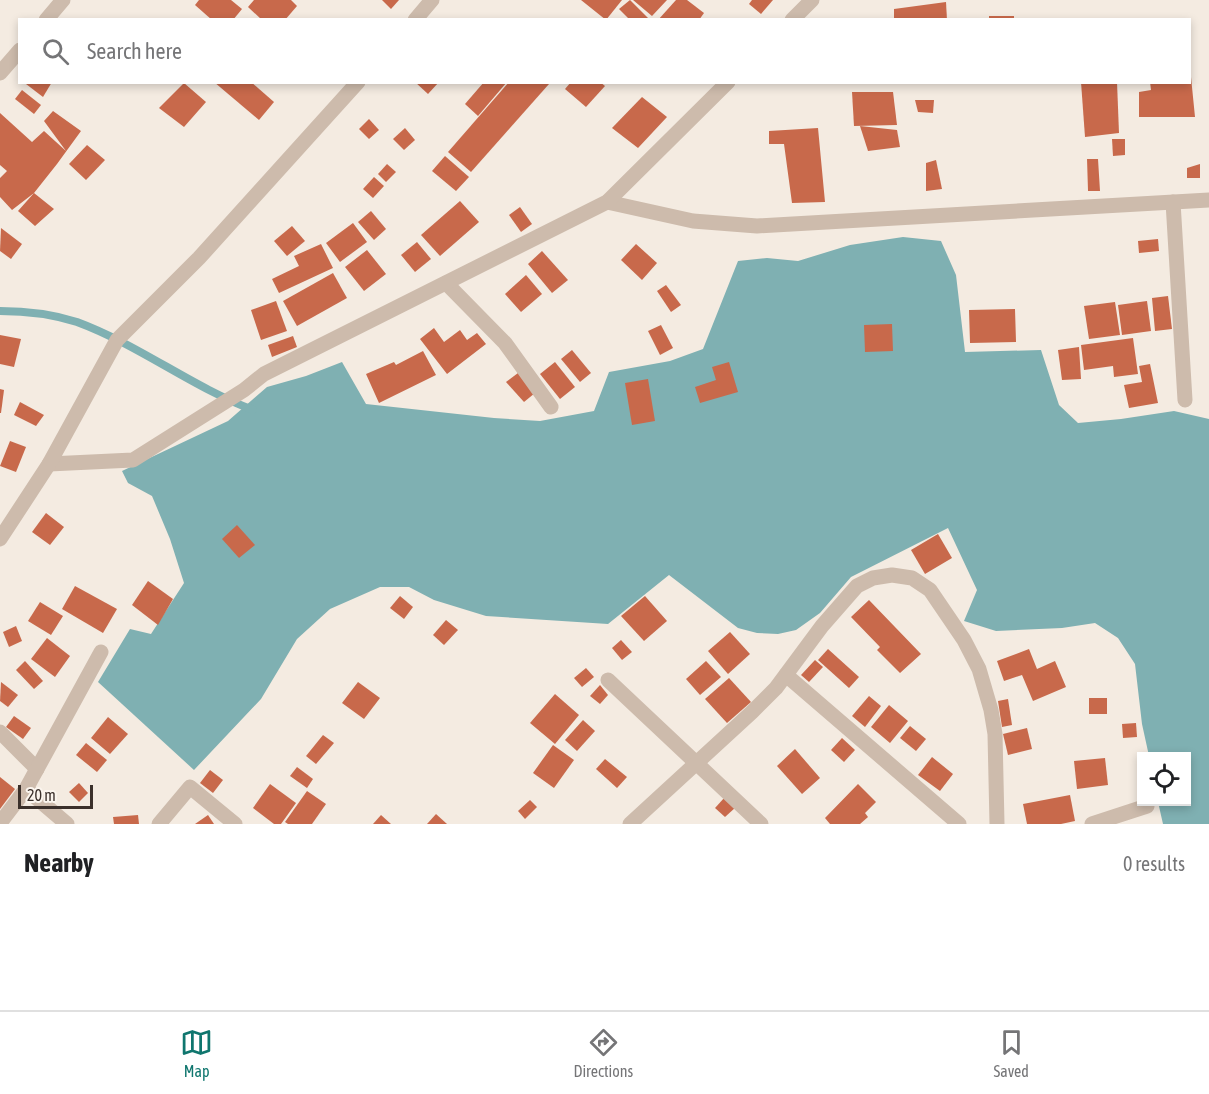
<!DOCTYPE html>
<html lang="en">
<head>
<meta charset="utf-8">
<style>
  :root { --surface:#fff; --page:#f2f2f2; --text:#202124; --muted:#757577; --line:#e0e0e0; --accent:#0f766e }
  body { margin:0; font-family:"Asap Condensed",sans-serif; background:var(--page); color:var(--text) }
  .controls { position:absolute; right:18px; bottom:18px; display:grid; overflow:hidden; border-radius:0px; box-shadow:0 3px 9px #0003 }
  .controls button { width:54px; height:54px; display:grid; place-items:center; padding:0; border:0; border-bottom:2px solid var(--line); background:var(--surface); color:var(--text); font:30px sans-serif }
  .scale { position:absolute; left:18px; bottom:15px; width:75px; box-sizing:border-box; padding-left:6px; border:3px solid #3b302b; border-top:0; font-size:16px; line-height:21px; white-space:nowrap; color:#3b302b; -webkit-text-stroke:4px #fbf5ee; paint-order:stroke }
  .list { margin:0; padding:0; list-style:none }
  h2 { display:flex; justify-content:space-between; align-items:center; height:78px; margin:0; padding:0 24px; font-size:26px }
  h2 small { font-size:20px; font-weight:400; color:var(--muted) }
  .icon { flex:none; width:33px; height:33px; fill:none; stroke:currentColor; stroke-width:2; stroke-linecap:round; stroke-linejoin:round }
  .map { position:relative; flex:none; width:1209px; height:824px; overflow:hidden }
  .search { position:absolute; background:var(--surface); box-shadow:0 3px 9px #0003; left:18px; right:18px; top:18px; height:66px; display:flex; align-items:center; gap:15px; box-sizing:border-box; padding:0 21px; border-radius:0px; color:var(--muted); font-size:22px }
  .sheet { height:186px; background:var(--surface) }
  nav { display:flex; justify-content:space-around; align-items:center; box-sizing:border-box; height:84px; border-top:2px solid var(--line); background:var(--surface); font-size:16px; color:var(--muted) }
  nav a { display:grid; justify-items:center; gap:3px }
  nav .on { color:var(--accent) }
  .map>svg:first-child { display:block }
  .water { fill:#7fb0b2 }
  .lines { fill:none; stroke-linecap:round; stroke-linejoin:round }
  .stream { stroke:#7fb0b2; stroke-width:8 }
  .building { fill:#c8694b }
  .minor { stroke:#cdbbac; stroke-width:15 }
</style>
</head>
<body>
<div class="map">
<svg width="1209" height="824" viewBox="0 0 1209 824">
  <rect width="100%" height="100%" fill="#f4ebe1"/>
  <!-- water -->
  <polygon class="water" points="903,237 941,241 956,275 965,352 1041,350 1059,405 1078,423 1121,419 1174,411 1209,419 1209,824 1163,824 1158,802 1186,802 1186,756 1149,756 1142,724 1135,664 1118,638 1095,623 1062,628 996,631 964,621 977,590 948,528 851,577 820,613 796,630 778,634 757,633 738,628 669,575 608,624 486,616 434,600 409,587 380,587 330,609 297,639 261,699 194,770 98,682 130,629 151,634 184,583 170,539 152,496 128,483 122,471 228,421 267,387 306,376 342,362 366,404 494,418 540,421 594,411 609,372 670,361 703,349 738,261 767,258 798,261 850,245"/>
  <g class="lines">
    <!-- stream -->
    <path class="stream" d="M0,311C26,311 52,314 77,322C139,345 192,387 253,410"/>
  </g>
  <!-- building -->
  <g class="building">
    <polygon points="199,0 231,0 242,9 233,20 212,20 195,5"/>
    <polygon points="254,0 291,0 297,6 285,20 262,20 248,7"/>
    <polygon points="382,0 399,0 391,9"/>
    <polygon points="581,0 622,0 606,20"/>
    <polygon points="630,0 650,20 630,20 619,9"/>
    <polygon points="633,0 667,0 652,16"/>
    <polygon points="676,0 687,0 704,13 699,20 658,20"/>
    <polygon points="752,0 773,0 761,14 749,4"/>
    <polygon points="946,2 947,20 894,20 894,9"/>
    <rect x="989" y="16" width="25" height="4"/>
    <polygon points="1190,77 1191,77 1195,117 1139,117 1139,92 1151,90 1150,82 1190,82"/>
    <polygon points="27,82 52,82 43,97 26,84"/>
    <polygon points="214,82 251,82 274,102 259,120"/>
    <polygon points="415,82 439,82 428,94"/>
    <polygon points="484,82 507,82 478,116 465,104"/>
    <polygon points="509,82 547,82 549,84 471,172 448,152"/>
    <polygon points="571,82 600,82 605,86 586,107 565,89"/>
    <polygon points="1081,82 1117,82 1119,133 1085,137"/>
    <polygon points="184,83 206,102 184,127 159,108"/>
    <polygon points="22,90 41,105 34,114 15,99"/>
    <polygon points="852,92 893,92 897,125 854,126"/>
    <polygon points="642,97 667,117 638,148 612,128"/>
    <polygon points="915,100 934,100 933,113 918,112"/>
    <polygon points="53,111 81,131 57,164 34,193 54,209 35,226 18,211 34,193 12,210 0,197 0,178 7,171 0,165 0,113 32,142 44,131 66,151 44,121"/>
    <polygon points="369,119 379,130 369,139 359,129"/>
    <polygon points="860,126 897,130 900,147 868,151"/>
    <polygon points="405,128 415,140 404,150 393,139"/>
    <polygon points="818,128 825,202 792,203 784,144 769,144 769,131"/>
    <polygon points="1112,139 1125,139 1125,155 1113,156"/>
    <polygon points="87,145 105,160 86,180 69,164"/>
    <polygon points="445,156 469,177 456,191 432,171"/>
    <polygon points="1087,159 1098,159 1100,191 1088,191"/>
    <polygon points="936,160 942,189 926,191 926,163"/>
    <polygon points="387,164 396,172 386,182 378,174"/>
    <polygon points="1200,164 1200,178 1187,178 1187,168"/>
    <polygon points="374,177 384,186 373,198 363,189"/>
    <polygon points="460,201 479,222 440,256 421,235"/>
    <polygon points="520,207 532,224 521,232 509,215"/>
    <polygon points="371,211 386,229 374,240 358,222"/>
    <polygon points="353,223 367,242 340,262 326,243"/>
    <polygon points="292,226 305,241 287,256 274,241"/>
    <polygon points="1,228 22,244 11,259 0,251"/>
    <polygon points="1158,239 1159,251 1139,253 1138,241"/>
    <polygon points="417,242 431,259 415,272 401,255"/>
    <polygon points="321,244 333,268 279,293 272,279 299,266 294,256"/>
    <polygon points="636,244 657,263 642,280 621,260"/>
    <polygon points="367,250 386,274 364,291 345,267"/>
    <polygon points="542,251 568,280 552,293 528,264"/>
    <polygon points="333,273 347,298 297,326 283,301"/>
    <polygon points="526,275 542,294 521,312 505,294"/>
    <polygon points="666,285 681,305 671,312 657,291"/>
    <polygon points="1168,296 1172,329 1155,331 1152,298"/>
    <polygon points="276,301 287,331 261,340 251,310"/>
    <polygon points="1147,301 1151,331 1122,335 1118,305"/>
    <polygon points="1115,302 1120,335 1089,339 1084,306"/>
    <polygon points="1015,309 1016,342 970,343 969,310"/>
    <polygon points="892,324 893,351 865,352 864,325"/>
    <polygon points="661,325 673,348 660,355 648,331"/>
    <polygon points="434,328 444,342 460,330 467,340 477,333 486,344 447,374 420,339"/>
    <polygon points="0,335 21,339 14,367 0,364"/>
    <polygon points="293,336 297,347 272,357 268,345"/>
    <polygon points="1133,338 1138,374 1114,377 1113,366 1084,370 1081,345"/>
    <polygon points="1079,347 1081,379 1062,380 1058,350"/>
    <polygon points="572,350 591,373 580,382 561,359"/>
    <polygon points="423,351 436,375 379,403 366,374 394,362 396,365"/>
    <polygon points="555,362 575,387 560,399 540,374"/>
    <polygon points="729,362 738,392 700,403 695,387 716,380 712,367"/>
    <polygon points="1150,364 1158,403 1129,408 1124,385 1142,382 1139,366"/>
    <polygon points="518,373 535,393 524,402 506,382"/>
    <polygon points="648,379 655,421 632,425 625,383"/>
    <polygon points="0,389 4,390 1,413 0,413"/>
    <polygon points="20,402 44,415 36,426 14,415"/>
    <polygon points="10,441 26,447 16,472 0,466"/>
    <polygon points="46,513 64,527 50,545 32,532"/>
    <polygon points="237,525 255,545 239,558 222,539"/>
    <polygon points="938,534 952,558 925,574 911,550"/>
    <polygon points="148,581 173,599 158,625 132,605"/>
    <polygon points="75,586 117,609 103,633 62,609"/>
    <polygon points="400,596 413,607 404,619 390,608"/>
    <polygon points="645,596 667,621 644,641 621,616"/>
    <polygon points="869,600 921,654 900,673 877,650 880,647 851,617"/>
    <polygon points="40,602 63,616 51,635 28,621"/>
    <polygon points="446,620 458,630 444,645 433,635"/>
    <polygon points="16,626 22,641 9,647 3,632"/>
    <polygon points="730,632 750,654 728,674 708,651"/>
    <polygon points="47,638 70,656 55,677 31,659"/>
    <polygon points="621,640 632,652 622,660 612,648"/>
    <polygon points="828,649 859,677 849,688 818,660"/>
    <polygon points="1029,649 1037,669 1055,661 1066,687 1033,701 1022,675 1004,681 997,661"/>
    <polygon points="815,660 823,667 809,682 801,675"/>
    <polygon points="25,661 43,681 34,689 16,670"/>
    <polygon points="706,661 721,677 700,695 686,679"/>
    <polygon points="586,668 594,677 582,687 574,678"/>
    <polygon points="729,678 751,702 727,723 705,699"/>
    <polygon points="1,682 18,695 8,707 0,701"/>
    <polygon points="358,682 380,698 364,719 342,703"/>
    <polygon points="600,685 608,695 600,704 590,696"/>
    <polygon points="555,694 579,715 555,744 530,723"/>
    <polygon points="869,696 881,706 865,727 852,716"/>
    <rect x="1089" y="698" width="18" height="16"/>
    <polygon points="1008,699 1012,725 1002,727 998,701"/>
    <polygon points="889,705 908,721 890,743 871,727"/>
    <polygon points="14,716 31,728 23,739 6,727"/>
    <polygon points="108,717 128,734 110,754 91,738"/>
    <polygon points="583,720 595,731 577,751 565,740"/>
    <polygon points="1136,723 1137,737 1123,738 1122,724"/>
    <polygon points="910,726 926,739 916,751 900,738"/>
    <polygon points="1027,728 1032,749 1008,755 1003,734"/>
    <polygon points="323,735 334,743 316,764 306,756"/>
    <polygon points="842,738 855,750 844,762 831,750"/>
    <polygon points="86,743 107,760 97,772 76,755"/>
    <polygon points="553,745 574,760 554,788 533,773"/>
    <polygon points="795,749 820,778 802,794 777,766"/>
    <polygon points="932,757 953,774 940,791 918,775"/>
    <polygon points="1105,758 1108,785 1077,789 1074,761"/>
    <polygon points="605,759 627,777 617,788 596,769"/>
    <polygon points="297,767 313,779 307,788 290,776"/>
    <polygon points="210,770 223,780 213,793 200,783"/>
    <polygon points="0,777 15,789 0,809"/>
    <polygon points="79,783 88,793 79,802 69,792"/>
    <polygon points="270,784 296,803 281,824 274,824 253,808"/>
    <polygon points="858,784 876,802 865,813 868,817 860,824 830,824 825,818"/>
    <polygon points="307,791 326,804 312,824 288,824 285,822"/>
    <polygon points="1070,795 1075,821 1061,824 1027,824 1023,804"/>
    <polygon points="725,797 736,807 725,817 715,808"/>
    <polygon points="530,800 537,807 525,819 518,811"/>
    <polygon points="436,814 447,824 427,824"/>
    <polygon points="138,815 139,824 114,824 113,817"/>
    <polygon points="208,815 214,824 195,824"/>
    <polygon points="381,815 391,824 373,824"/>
  </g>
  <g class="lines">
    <!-- minor -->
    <g class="minor">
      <polyline points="46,20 63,0"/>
      <polyline points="415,20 432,0"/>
      <polyline points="792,20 812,0"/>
      <polyline points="0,73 20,50"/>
      <polyline points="607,202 693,221 757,226 1209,200"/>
      <polyline points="1173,202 1185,400"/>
      <polyline points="446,283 505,343 551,407"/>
      <polyline points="49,464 133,460 244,390 264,374 607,202 728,82"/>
      <polyline points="0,539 49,464 117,340 199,258 358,82"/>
      <polyline points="786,675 959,824"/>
      <polyline points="608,680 761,824"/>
      <polyline points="0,732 37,769"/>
      <polyline points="26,789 67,824"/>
      <polyline points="0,823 26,789 101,652"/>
      <polyline points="159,824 190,787 235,824"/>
      <polyline points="630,824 752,712 776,688 822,626 857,586 873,578 892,575 912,578 930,590 964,640 979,669 991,710 995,734 997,824"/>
      <polyline points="1092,824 1147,806"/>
    </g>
  </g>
</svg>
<div class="controls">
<button><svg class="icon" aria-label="locate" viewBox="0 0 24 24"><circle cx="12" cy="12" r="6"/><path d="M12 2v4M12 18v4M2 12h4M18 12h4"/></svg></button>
</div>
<div class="scale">20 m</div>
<div class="search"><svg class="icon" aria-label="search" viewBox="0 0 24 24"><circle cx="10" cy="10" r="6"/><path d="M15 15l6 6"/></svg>Search here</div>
</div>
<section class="sheet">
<h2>Nearby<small>0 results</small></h2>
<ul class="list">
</ul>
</section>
<nav>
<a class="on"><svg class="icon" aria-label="map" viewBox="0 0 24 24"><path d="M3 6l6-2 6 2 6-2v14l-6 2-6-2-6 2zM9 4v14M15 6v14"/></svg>Map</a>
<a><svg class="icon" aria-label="directions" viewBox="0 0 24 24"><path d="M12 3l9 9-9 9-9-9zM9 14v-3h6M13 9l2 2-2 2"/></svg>Directions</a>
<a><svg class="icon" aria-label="saved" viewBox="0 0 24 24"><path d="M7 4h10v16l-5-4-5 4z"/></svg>Saved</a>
</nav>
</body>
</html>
